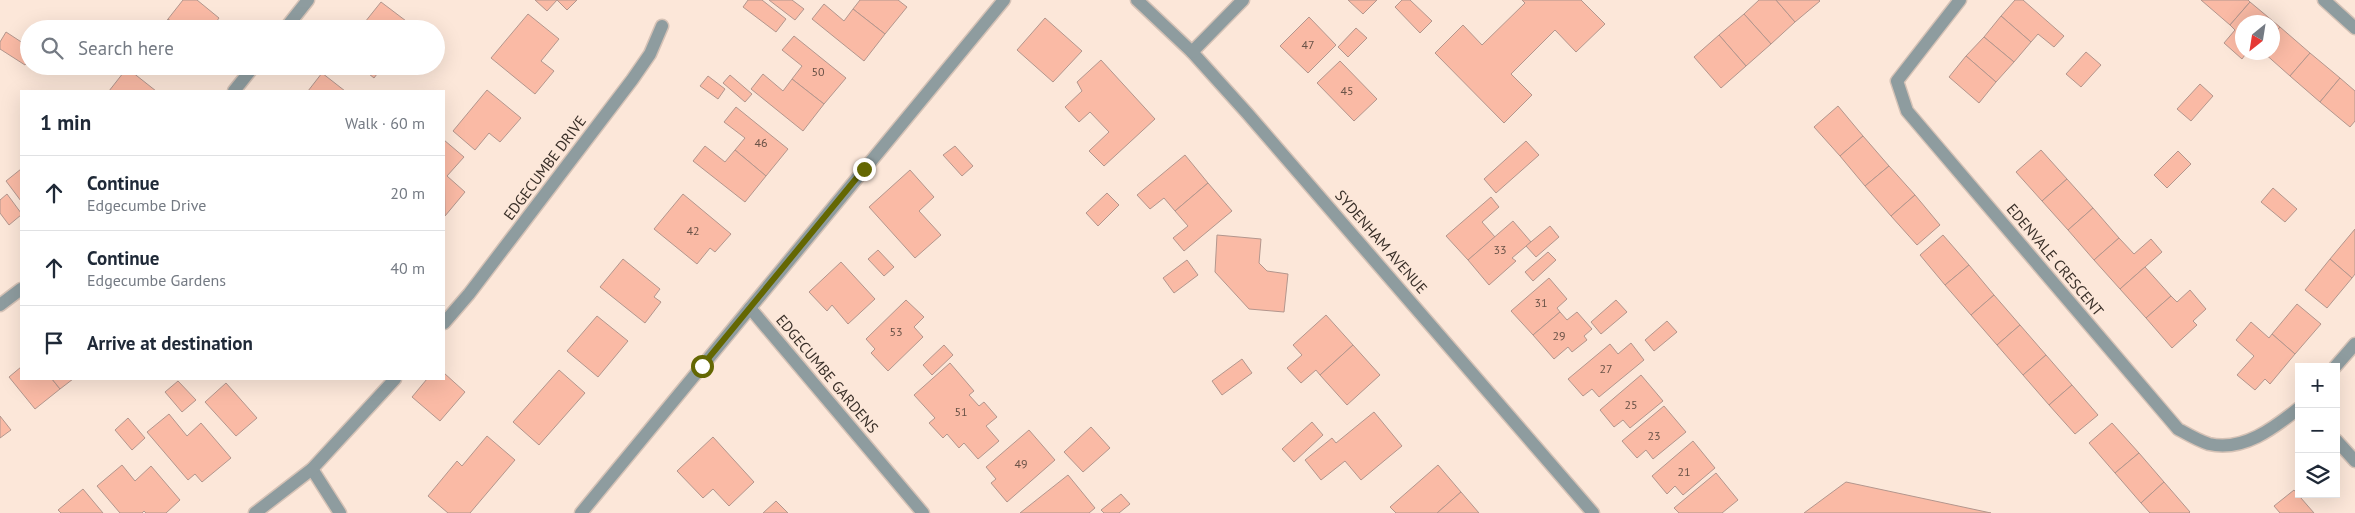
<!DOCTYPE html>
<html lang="en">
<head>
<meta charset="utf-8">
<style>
  :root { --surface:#fff; --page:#f2f2f3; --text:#1f2937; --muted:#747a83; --line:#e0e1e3 }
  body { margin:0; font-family:"PT Sans",sans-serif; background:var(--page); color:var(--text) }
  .controls { position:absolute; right:15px; bottom:15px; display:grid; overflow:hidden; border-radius:0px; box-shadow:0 5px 20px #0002 }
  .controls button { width:45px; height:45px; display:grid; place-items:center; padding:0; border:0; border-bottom:1px solid var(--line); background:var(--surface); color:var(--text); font:25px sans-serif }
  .compass { position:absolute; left:2235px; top:15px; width:45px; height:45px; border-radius:50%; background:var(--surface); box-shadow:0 5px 20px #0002; rotate:210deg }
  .stop { position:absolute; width:15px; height:15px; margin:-11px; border:4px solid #646702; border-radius:50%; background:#fff }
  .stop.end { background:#646702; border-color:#fff; box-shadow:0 1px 5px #0008 }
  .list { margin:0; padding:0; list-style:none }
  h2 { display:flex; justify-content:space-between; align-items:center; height:65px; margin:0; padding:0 20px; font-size:21px }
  h2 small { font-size:16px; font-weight:400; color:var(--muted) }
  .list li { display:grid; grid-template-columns:32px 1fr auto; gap:15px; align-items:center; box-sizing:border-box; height:75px; padding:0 20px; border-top:1px solid var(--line) }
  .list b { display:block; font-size:19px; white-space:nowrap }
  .list p { margin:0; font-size:16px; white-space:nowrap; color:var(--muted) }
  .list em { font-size:16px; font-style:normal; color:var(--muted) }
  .icon { flex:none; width:28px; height:28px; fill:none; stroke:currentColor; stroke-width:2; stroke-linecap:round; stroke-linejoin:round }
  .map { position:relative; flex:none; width:2355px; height:513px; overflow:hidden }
  .search { position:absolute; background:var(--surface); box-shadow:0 5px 20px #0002; left:20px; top:20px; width:425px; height:55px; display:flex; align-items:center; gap:12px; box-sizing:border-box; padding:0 18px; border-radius:28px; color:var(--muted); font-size:19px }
  .panel { position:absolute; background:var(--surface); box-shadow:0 5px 20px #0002; left:20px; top:90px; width:425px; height:290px; border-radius:0px }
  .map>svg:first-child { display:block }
  .building { fill:#fabaa5; stroke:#b3968d }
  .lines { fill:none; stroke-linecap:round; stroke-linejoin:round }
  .minor-casing { stroke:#d5c2b6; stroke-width:15 }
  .minor { stroke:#8e9c9f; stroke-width:12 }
  .route { stroke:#646702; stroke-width:6 }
  .labels { text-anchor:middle; stroke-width:4; stroke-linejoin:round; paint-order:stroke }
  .number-label { font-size:12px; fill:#695247 }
  .street-label { font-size:15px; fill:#392f28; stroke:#fce7d9 }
</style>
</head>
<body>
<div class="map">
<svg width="2355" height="513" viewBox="0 0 2355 513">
  <rect width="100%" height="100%" fill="#fce7d9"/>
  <!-- building -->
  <g class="building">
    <polygon points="183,0 197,0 219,18 211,29 180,29 168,19"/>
    <polygon points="535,0 577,0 567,10 557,0 547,11"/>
    <polygon points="748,0 762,0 786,19 776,32 743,7"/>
    <polygon points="769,0 792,0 804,9 795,20"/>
    <polygon points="860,0 898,0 907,7 885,34 853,9"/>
    <polygon points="1348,0 1377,0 1363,14"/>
    <polygon points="1402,0 1410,0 1432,21 1420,33 1395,7"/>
    <polygon points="1522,0 1581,0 1605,24 1576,52 1555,30 1511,74 1532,95 1504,123 1435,53 1463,25 1482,45 1525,3"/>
    <polygon points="1759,0 1776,0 1795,22 1771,44 1744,14"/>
    <polygon points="1776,0 1819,0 1820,1 1795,22"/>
    <polygon points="2015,0 2023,0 2064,36 2054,47 2038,34 2031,42 2001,16"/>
    <polygon points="2201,0 2248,0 2250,2 2230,25"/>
    <polygon points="381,2 414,27 413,29 361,27"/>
    <polygon points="2250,2 2280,27 2272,36 2272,22 2242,22 2242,52 2247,52 2242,59 2224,43 2235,30 2230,25"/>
    <polygon points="824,4 844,21 853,9 885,34 864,61 812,19"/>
    <polygon points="528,14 559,39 541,61 554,71 535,94 491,58"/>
    <polygon points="1744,14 1771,44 1746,66 1719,35"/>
    <polygon points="2001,16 2031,42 2014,62 1984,37"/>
    <polygon points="1309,17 1336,45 1308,73 1280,46"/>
    <polygon points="1045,18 1082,51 1053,82 1017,50"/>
    <polygon points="168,19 180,29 160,29"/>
    <polygon points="2280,27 2310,53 2290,76 2263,52 2272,52 2272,36"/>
    <polygon points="1356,28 1367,38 1348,57 1338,47"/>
    <polygon points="6,32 29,47 29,60 25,65 0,49 0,42"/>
    <polygon points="1719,35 1746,66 1721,88 1694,57"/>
    <polygon points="794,36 846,78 824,104 792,79 802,66 782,50"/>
    <polygon points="1984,37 2014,62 1996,82 1966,56"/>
    <polygon points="2086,52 2101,65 2081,87 2066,74"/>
    <polygon points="2310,53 2340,78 2320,102 2290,76"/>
    <polygon points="1966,56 1996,82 1979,103 1949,77"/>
    <polygon points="1101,60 1155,119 1104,166 1089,151 1109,132 1090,112 1079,122 1065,107 1082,91 1077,82"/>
    <polygon points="1340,61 1377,99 1354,121 1317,83"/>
    <polygon points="359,66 383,66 374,78"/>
    <polygon points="127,68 156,91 109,91"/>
    <polygon points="322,73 345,91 308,91"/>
    <polygon points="763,74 783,91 792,79 824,104 803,131 751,89"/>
    <polygon points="730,75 752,94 745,102 723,83"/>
    <polygon points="708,76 725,89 718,99 700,86"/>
    <polygon points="2340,78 2355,91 2355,121 2350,127 2320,102"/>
    <polygon points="2200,84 2213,96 2191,121 2177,109"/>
    <polygon points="487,90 521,118 500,142 489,133 475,150 453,131"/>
    <polygon points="1838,106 1863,136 1840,156 1814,127"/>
    <polygon points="736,107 788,149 766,176 735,150 745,138 724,122"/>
    <polygon points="1863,136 1889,166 1865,186 1840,156"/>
    <polygon points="444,140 464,157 447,176 465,192 445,216"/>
    <polygon points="1526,141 1539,155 1496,193 1484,179"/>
    <polygon points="705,146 725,162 735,150 766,176 745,202 693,161"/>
    <polygon points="955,146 973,166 962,176 943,155"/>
    <polygon points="2041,150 2067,179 2042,201 2016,172"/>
    <polygon points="2178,151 2191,164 2167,188 2154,175"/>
    <polygon points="1185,155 1208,183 1175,211 1164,198 1150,209 1137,195"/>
    <polygon points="1889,166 1915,195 1891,216 1865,186"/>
    <polygon points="21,169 21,201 6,181"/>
    <polygon points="910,170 934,197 919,211 941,235 915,258 869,207"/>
    <polygon points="2067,179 2093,208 2068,230 2042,201"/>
    <polygon points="1208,183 1232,211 1184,251 1173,238 1188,226 1175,211"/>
    <polygon points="2273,188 2297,209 2285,222 2261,202"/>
    <polygon points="1107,193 1119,205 1098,226 1086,213"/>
    <polygon points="7,194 21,213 21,215 9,225 0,213 0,200"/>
    <polygon points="683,194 731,234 715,252 710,248 697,264 654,229"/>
    <polygon points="1915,195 1940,225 1917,245 1891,216"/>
    <polygon points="1491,197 1499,207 1482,222 1495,237 1468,260 1446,236"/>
    <polygon points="2093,208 2119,238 2094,260 2068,230"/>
    <polygon points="1513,221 1531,242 1512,258 1516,261 1489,285 1468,260"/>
    <polygon points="1550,226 1559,237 1536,257 1526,246"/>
    <polygon points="2355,229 2355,274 2352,278 2330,259"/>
    <polygon points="1217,235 1261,239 1259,263 1267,271 1288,274 1284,312 1249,309 1215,272"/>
    <polygon points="1943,235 1969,265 1945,285 1920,255"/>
    <polygon points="2119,238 2134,254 2151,239 2162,252 2120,289 2094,260"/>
    <polygon points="878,250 894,267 884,276 868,259"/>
    <polygon points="1548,252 1556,260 1533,281 1525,272"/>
    <polygon points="623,259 660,289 654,297 661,302 645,323 600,287"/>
    <polygon points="2330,259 2352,278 2327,308 2305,290"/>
    <polygon points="1187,260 1198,275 1174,293 1163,278"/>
    <polygon points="841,262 875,299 848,324 832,305 827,311 809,292"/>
    <polygon points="1969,265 1994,295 1971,315 1945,285"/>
    <polygon points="2145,267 2171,296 2146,318 2120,289"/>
    <polygon points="1549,278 1567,299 1557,308 1560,312 1533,335 1511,311"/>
    <polygon points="2190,290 2206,309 2193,321 2197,325 2172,348 2146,318 2171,296 2177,302"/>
    <polygon points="1994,295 2020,325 1997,345 1971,315"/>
    <polygon points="906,300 924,317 914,327 923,337 888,371 871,353 875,349 866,339"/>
    <polygon points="1616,300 1627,312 1601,334 1591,322"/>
    <polygon points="2297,304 2321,324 2295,354 2272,334"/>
    <polygon points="1560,312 1567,320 1577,312 1592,329 1584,336 1587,340 1572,352 1568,347 1554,359 1533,335"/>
    <polygon points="1326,315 1353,345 1320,375 1316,370 1301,383 1287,368 1302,355 1293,345"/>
    <polygon points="597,316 628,341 598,377 567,351"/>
    <polygon points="1667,321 1677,332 1654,351 1645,340"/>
    <polygon points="2251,322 2269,338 2272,334 2295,354 2270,384 2265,379 2255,390 2237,375 2254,356 2236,340"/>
    <polygon points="2020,325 2046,355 2023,375 1997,345"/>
    <polygon points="1631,343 1644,360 1599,397 1592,389 1583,396 1568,379 1610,344 1618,354"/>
    <polygon points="944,345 953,355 932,375 923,365"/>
    <polygon points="1353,345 1380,375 1347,405 1320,375"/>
    <polygon points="2046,355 2072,385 2049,405 2023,375"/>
    <polygon points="1242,359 1252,373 1222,395 1212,381"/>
    <polygon points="950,363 974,391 969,395 979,406 984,402 997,417 986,426 999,441 978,459 964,443 959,448 947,434 943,438 929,423 935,418 914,395"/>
    <polygon points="21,367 21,379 52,379 60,389 35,409 9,377"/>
    <polygon points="559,370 585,393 539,445 513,422"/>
    <polygon points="444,373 465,392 440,421 412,397 427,379 444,379"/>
    <polygon points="1641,375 1663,401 1630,428 1623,420 1614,427 1600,410"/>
    <polygon points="52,379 73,379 60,389"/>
    <polygon points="178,381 196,400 182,412 165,392"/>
    <polygon points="226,383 257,418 236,436 205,402"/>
    <polygon points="2072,385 2098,415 2075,434 2049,405"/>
    <polygon points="1664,406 1686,432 1653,459 1646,450 1637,458 1622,441"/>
    <polygon points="1374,412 1402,446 1361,480 1345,461 1321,480 1305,460 1332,438 1336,443"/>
    <polygon points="169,414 187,436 201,423 231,458 202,482 195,474 188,480 147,432"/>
    <polygon points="0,416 11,430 0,438"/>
    <polygon points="128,418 145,438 132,450 115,430"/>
    <polygon points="1312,422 1323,435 1294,462 1282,449"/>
    <polygon points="2112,423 2139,453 2115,473 2089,443"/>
    <polygon points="1091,427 1110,448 1083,472 1064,452"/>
    <polygon points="1029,430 1055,460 1007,502 991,483 996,479 986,467"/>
    <polygon points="487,436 515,460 470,513 448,513 428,496 457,461 462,466"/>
    <polygon points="713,437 754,482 729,506 713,489 703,498 677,471"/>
    <polygon points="1693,441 1715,468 1683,495 1675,486 1667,494 1652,476"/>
    <polygon points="2139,453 2164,482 2141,503 2115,473"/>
    <polygon points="122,465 135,481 151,466 180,500 166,513 146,513 144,511 142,513 120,513 97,486"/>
    <polygon points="1438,465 1461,492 1437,513 1396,513 1390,507"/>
    <polygon points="1716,473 1738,500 1722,513 1679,513 1674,508"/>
    <polygon points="1068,475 1095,508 1089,513 1020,513"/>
    <polygon points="1846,482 1991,513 1804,513"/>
    <polygon points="2164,482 2190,512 2189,513 2150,513 2141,503"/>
    <polygon points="83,489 103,513 61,513 58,510"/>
    <polygon points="2294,490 2314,513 2280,513 2274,506"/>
    <polygon points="1461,492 1479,513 1437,513"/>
    <polygon points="1121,494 1130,504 1119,513 1104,513 1101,510"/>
    <polygon points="776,501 788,513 763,513"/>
  </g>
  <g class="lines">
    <!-- minor casing -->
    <g class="minor-casing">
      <g id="minor">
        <polyline points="1137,0 1192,52 1247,113 1593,513"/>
        <path d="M1960,0L1897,81L1907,111L2178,429C2187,434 2199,441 2209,444C2243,452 2274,428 2299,408"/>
        <polyline points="2324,0 2355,28"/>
        <polyline points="285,29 308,0"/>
        <polyline points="1192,52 1243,0"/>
        <polyline points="234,91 254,66"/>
        <polyline points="0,305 21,289"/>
        <polyline points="750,308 923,513"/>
        <polyline points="444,323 469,294 632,80 650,54 662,26"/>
        <polyline points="2335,367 2355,344"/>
        <polyline points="2336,440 2355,461"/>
        <polyline points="312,469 340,513"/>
        <polyline points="255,513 312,469 395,379"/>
        <polyline points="581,513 1004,0"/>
      </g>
    </g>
    <!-- minor -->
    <use href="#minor" class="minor"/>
  </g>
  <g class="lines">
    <!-- route -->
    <polyline class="route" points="702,366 864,169"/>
  </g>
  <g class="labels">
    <!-- number labels -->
    <g class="number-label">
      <text x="1308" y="49">47</text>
      <text x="818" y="76">50</text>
      <text x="1347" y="95">45</text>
      <text x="761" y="147">46</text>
      <text x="693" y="235">42</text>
      <text x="1500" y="254">33</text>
      <text x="1541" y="307">31</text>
      <text x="896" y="336">53</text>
      <text x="1559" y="340">29</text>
      <text x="1606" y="373">27</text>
      <text x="1631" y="409">25</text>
      <text x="961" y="416">51</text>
      <text x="1654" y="440">23</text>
      <text x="1021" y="468">49</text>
      <text x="1684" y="476">21</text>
    </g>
    <!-- street labels -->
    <g class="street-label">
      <text transform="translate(545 168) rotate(-53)" y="5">EDGECUMBE DRIVE</text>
      <text transform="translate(1381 242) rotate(49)" y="5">SYDENHAM AVENUE</text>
      <text transform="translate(2055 260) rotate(50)" y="5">EDENVALE CRESCENT</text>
      <text transform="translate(827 374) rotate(50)" y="5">EDGECUMBE GARDENS</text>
    </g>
  </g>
</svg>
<div class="controls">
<button>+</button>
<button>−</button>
<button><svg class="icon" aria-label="layers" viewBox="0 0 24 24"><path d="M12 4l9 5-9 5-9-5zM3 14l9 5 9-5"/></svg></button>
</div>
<svg class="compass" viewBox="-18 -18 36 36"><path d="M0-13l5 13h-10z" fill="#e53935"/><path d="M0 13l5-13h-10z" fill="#747a83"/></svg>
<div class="stop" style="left:702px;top:366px"></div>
<div class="stop end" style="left:864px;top:169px"></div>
<div class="search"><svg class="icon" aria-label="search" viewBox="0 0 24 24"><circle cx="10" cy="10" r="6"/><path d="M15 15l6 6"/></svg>Search here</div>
<section class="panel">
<h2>1 min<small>Walk · 60 m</small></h2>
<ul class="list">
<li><svg class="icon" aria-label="ahead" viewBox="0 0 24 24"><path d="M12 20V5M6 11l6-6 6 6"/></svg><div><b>Continue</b><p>Edgecumbe Drive</p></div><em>20 m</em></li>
<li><svg class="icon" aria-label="ahead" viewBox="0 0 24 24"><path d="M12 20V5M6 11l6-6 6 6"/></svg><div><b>Continue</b><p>Edgecumbe Gardens</p></div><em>40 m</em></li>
<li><svg class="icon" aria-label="arrive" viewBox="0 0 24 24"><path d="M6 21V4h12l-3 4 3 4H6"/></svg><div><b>Arrive at destination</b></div></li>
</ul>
</section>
</div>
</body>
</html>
